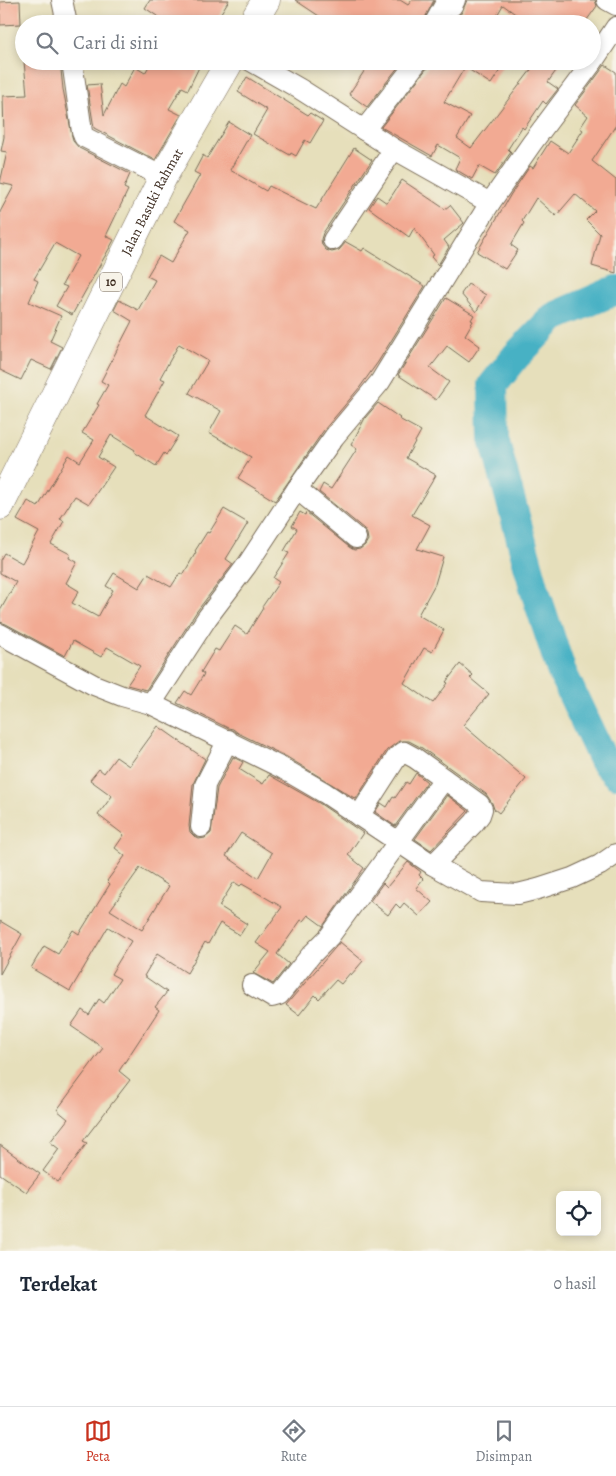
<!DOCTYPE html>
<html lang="id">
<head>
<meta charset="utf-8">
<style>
  :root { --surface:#fff; --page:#f6f6f7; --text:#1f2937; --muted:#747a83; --line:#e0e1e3; --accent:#c8321e }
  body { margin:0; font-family:Alegreya,serif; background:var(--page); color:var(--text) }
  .controls { position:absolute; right:15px; bottom:15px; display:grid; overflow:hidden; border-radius:8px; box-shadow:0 2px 8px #0003 }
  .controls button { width:45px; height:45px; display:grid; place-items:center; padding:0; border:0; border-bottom:1px solid var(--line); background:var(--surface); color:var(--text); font:25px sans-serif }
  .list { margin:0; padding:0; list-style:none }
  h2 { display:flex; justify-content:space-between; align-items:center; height:65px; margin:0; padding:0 20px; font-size:21px }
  h2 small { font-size:16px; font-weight:400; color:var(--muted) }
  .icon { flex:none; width:28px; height:28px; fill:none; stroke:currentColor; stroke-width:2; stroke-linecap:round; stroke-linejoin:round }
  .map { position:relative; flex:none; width:616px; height:1251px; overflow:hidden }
  .search { position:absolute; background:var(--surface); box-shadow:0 2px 8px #0003; left:15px; right:15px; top:15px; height:55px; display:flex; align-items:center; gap:12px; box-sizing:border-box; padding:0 18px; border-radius:28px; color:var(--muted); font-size:19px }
  .sheet { height:155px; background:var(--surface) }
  nav { display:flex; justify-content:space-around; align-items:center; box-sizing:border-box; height:70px; border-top:1px solid var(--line); background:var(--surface); font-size:14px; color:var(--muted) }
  nav a { display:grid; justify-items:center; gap:2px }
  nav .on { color:var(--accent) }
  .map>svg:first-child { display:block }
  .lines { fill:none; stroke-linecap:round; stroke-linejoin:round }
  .river { stroke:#46b1c4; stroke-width:30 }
  .building { fill:#f2aa93; fill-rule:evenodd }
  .street-casing { stroke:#776955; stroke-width:22 }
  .highway-casing { stroke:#776955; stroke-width:29 }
  .street { stroke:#fff; stroke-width:20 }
  .highway { stroke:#fff; stroke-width:28 }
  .labels { text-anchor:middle; stroke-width:4.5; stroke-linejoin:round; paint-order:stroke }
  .shield { fill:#f7f3e8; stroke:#73665b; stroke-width:1 }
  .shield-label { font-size:12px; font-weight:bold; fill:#3b2a1e }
  .street-label { font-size:14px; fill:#3b2a1e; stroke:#f7f3e8 }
</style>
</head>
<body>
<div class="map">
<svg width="616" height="1251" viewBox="0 0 616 1251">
  <rect width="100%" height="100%" fill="#f7f3e8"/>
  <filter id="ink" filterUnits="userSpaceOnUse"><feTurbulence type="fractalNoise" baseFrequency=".02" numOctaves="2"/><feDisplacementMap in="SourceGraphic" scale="10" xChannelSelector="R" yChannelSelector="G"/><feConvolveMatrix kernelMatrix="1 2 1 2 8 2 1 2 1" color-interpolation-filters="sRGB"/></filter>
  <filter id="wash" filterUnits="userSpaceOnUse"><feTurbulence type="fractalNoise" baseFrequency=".0096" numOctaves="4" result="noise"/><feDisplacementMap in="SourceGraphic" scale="20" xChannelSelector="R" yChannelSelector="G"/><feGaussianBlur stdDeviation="1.12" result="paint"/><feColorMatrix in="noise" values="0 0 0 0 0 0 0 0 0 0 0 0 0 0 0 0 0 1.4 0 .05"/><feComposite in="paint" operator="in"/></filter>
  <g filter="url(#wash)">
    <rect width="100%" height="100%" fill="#e6dfbb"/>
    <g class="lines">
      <!-- river -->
      <polyline class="river" points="616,290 554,317 516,356 493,385 494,439 536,594 561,670 603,760 616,774"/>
    </g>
    <g id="blocks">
      <!-- building -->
      <g class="building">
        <polygon points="150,0 229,0 214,24 169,24 145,8"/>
        <polygon points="295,0 400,0 408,5 412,0 434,0 422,24 331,24"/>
        <polygon points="467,0 595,0 597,6 584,24 529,24 503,5 492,24 448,24 451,18 459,16 462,12"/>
        <polygon points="20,1 21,24 0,25 0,2"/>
        <polygon points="24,61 60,61 63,89 73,141 79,148 130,174 124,188 128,190 106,236 114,240 72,315 56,306 67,287 62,285 78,256 55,243 34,279 38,281 29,302 61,316 50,341 62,347 51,369 31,360 21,380 0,370 0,212 14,186 0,183 7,152 1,151 4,137 3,96 27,95"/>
        <polygon points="152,61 202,61 188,90 182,87 169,109 181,115 155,160 94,128 87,85 100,84 104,115 120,84 124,87 135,67 145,73"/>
        <polygon points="371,61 403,61 367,107 349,94"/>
        <polygon points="430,61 506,61 491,84 465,67 444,102 470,116 457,138 471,148 531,70 518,61 563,61 548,82 558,89 546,104 543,101 524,129 522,127 508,149 511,152 495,175 479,166 472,179 455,169 460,158 438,145 432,156 381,127 427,68"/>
        <polygon points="605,65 616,72 616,125 592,161 616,180 616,273 592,266 600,234 586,220 595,211 575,194 556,216 536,198 522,221 524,223 511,245 518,250 505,269 477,252 511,194 530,166 533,168 550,141 568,153 583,130 580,128 588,116 575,105"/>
        <polygon points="247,77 308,115 310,113 323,121 310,143 305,140 296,156 291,153 290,155 253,134 267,110 238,92"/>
        <polygon points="229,122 250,135 230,170 266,191 269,186 316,209 354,148 372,160 323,233 321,239 322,245 326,250 332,252 339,250 346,242 362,251 364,248 425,286 378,362 360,387 324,430 275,501 238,478 251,457 209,433 221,411 189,393 208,361 179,344 160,378 165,380 145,415 178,436 166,455 164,453 156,466 134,452 135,450 111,435 98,457 114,467 89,504 75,496 60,519 64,521 51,544 70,554 69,558 77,562 66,583 79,591 72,603 98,617 113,590 106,586 114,573 139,588 148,574 171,587 180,573 183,575 196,552 195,551 207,532 209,533 224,509 248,523 226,559 233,564 197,611 146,690 127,685 140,666 107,647 101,657 73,641 65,656 6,624 0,622 0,611 16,582 0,573 0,560 4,553 22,563 39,532 17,520 28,501 38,507 69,455 80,462 94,440 82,433 99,405 97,404 108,385 101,381 132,321 114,310 119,300 138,310 155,280 147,276 159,256 171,263 190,230 174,221 200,175 194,172 203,155 207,158"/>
        <polygon points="402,180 445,209 450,205 464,223 444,240 449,247 438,265 431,257 434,255 414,228 409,237 369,208 377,196 387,203"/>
        <polygon points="468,284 486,295 476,312 461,294"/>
        <polygon points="446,298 474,315 471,320 473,321 465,335 480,346 469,362 447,346 430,368 449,382 436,400 398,375"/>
        <polygon points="378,403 400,418 399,419 421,431 406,458 436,475 412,515 430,525 417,549 443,557 435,584 418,615 444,630 432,652 424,648 404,683 433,703 448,683 446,682 460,664 473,675 470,678 489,694 463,725 526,779 499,813 494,809 492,803 486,794 422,748 409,741 399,741 387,750 356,799 287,757 238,733 233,729 228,728 177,703 185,691 191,695 204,674 201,672 215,649 219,651 235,626 247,634 263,608 262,607 279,582 273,578 289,553 284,551 297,529 292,526 300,512 305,515 306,512 349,547 354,550 360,549 365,545 368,540 367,534 364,529 319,492 323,484 331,489 357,449 351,445 365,418"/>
        <path d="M158,726L205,759L193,784L189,826L190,832L195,837L199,839L205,838L211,833L217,788L233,757L243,762L239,769L263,784L269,775L319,803L363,833L348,855L364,868L323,926L308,915L303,921L301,920L277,954L289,964L273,984L253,973L270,952L256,943L282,907L242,884L240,886L234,882L219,906L247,924L240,935L220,923L208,944L205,942L187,973L157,954L144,976L167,992L155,1007L159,1010L119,1071L130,1080L83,1141L87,1143L58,1182L43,1171L59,1149L50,1142L68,1119L57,1110L103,1048L71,1026L82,1010L89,1015L99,999L104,1003L120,979L111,974L131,941L108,927L70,991L31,968L44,946L58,954L73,930L79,934L110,884L107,881L125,856L115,848L124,835L98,815L112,796L90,780L99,769L104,773L116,757L129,766ZM241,833L272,853L258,878L226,856ZM140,868L169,886L142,930L110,910Z"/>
        <polygon points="416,773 427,782 395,826 375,812 381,803 387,807 393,797 395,798 406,782 409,784"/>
        <polygon points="447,795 468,811 431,850 415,839"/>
        <polygon points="408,862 421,872 419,875 423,879 416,888 432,902 419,916 404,903 400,908 396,904 388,915 370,901 383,883 387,887"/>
        <polygon points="0,921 22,934 0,974"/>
        <polygon points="340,942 363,961 351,975 350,973 341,984 336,980 319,999 315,995 299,1015 286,1005"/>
        <polygon points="0,1145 40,1174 26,1192 0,1174"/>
      </g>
    </g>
  </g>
  <g filter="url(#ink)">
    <use href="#blocks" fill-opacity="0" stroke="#776955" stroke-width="1"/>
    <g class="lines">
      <!-- street casing -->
      <g class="street-casing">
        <g id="street">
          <polyline points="62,0 67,24"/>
          <polyline points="607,0 616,5"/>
          <polyline points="434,24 445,4 452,6 455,0"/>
          <polyline points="72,61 82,132 84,137 163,177"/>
          <polyline points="251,61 300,89 394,149 490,203"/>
          <polyline points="364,130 418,61"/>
          <polyline points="333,240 394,149"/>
          <polyline points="297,489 356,538"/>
          <polyline points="0,634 94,685 122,696 151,704 207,618 247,565 297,489 334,437 380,382 490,203 532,143 594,60 616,27"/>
          <polyline points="151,704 282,768 325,793 433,865 481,892 518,894 538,889 572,878 600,865 616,854"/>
          <polyline points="359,816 397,757 404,752 415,758 479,804 482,809 480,815 474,823 433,865"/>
          <polyline points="201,827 205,785 228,740"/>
          <polyline points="252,985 272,997 279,995 311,955 329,937 444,779"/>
        </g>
      </g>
      <!-- highway casing -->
      <g class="highway-casing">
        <g id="highway">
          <polyline points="252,24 266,0"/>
          <path id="s1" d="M0,506L163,177L230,61"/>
        </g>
      </g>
      <!-- street -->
      <use href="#street" class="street"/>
      <!-- highway -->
      <use href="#highway" class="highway"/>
    </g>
  </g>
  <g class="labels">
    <!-- shield labels -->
    <rect class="shield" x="100" y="272.5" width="22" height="19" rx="4"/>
    <g class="shield-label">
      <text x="111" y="286">10</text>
    </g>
    <!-- street labels -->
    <g class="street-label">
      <text dy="5" stroke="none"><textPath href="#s1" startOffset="340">Jalan Basuki Rahmat</textPath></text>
    </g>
  </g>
</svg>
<div class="controls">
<button><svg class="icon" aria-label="locate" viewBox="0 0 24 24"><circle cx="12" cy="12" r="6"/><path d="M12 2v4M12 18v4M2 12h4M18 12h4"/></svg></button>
</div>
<div class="search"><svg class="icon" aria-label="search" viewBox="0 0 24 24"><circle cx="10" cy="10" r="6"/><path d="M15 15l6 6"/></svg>Cari di sini</div>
</div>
<section class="sheet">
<h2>Terdekat<small>0 hasil</small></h2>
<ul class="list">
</ul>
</section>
<nav>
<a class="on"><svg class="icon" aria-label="map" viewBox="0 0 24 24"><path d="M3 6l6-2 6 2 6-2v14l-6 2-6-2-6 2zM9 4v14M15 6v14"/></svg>Peta</a>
<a><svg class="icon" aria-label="directions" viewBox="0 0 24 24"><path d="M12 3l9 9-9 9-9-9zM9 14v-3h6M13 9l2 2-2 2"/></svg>Rute</a>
<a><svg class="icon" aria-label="saved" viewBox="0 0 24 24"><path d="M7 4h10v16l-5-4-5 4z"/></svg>Disimpan</a>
</nav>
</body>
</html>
